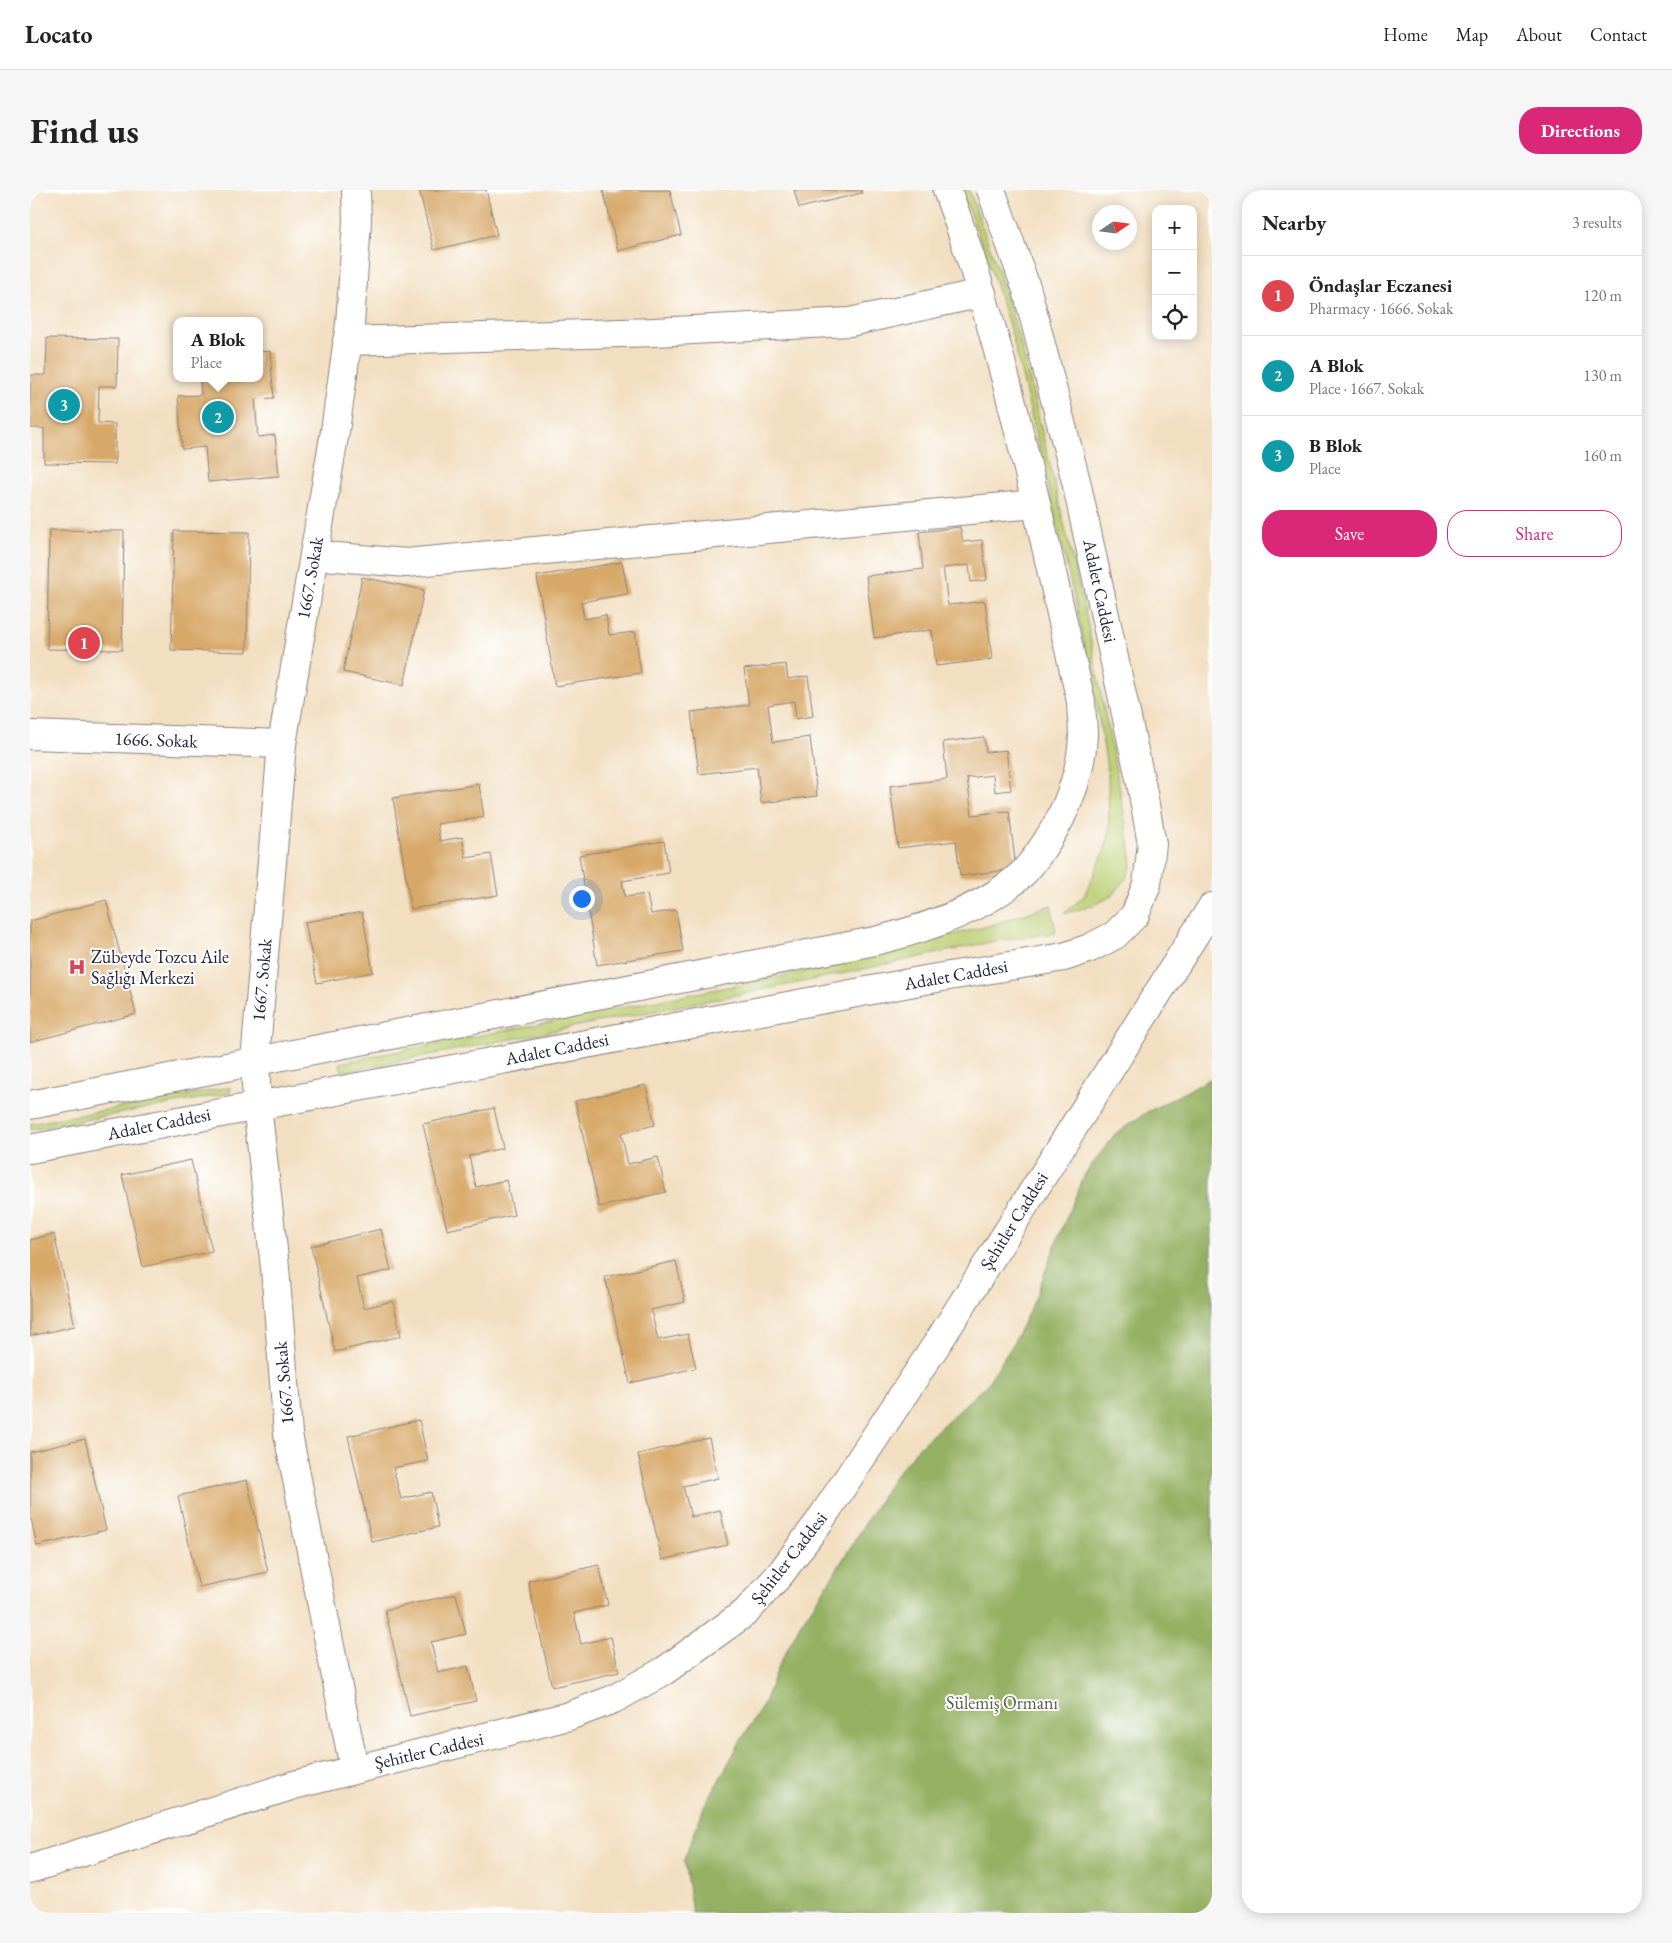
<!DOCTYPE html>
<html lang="en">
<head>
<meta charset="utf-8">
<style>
  :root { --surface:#fff; --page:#f6f6f6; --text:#222; --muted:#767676; --line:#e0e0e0; --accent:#db2777 }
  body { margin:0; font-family:"EB Garamond",serif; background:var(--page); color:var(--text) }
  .controls { position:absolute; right:15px; top:15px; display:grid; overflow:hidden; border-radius:10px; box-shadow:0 2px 12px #0003 }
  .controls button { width:45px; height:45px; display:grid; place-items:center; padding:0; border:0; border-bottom:1px solid var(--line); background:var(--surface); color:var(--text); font:25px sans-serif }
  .compass { position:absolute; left:1062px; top:15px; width:45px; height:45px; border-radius:50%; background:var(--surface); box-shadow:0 2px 12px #0003; rotate:77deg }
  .you { position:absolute; left:551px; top:708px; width:18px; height:18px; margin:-12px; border:4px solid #fff; border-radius:50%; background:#1a73e8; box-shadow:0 0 0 8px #1a73e833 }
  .badge { display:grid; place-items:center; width:32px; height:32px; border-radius:50%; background:var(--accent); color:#fff; font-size:16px; font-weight:700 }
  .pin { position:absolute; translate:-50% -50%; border:2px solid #fff; box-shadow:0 1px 5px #0006 }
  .popup { position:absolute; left:143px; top:127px; width:90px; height:65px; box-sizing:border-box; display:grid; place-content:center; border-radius:10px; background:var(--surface); filter:drop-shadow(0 1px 4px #0005); font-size:16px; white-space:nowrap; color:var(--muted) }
  .popup b { font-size:19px; color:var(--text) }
  .popup::after { content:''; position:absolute; left:50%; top:100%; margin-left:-10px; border:10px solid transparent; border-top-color:var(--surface) }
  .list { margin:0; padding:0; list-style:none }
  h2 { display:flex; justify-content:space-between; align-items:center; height:65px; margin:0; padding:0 20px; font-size:21px }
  h2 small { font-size:16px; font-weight:400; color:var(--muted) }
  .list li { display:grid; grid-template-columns:32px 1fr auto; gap:15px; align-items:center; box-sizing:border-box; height:80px; padding:0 20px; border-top:1px solid var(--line) }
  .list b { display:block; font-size:19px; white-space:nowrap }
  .list p { margin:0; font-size:16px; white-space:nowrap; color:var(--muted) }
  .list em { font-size:16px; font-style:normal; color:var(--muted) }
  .actions { display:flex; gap:10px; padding:15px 20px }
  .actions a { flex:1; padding:11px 0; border:1px solid var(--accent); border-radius:20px; text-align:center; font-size:18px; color:var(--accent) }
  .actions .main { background:var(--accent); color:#fff }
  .icon { flex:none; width:28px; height:28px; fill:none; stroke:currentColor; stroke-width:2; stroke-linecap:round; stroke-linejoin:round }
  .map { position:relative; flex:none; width:1182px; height:1723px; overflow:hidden; border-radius:20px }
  header { display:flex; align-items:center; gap:30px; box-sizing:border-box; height:70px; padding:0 25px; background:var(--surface); border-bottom:1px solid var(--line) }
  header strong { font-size:24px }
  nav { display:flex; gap:28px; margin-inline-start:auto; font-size:18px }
  .intro { display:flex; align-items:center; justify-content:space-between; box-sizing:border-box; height:120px; padding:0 30px }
  h1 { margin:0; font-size:35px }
  .button { padding:12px 22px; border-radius:20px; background:var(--accent); color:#fff; font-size:18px; font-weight:700 }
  main { display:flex; gap:30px; padding:0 30px }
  aside { flex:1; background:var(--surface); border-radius:20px; box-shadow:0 2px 12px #0003 }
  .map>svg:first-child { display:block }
  .green { fill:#bbcd70; stroke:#6e7856 }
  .forest { fill:#94b062; stroke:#5b694e }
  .building { fill:#d7a868 }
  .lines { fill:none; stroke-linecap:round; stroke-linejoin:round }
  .minor-casing { stroke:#8a807e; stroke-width:30 }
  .minor { stroke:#fff; stroke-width:28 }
  .labels { text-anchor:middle; stroke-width:4; stroke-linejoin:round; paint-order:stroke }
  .street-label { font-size:18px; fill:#22223b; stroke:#fff }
  .poi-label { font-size:18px; fill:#22223b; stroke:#fff; text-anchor:start }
  .park-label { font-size:18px; fill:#585e4e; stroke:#fff }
</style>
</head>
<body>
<header>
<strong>Locato</strong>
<nav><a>Home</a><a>Map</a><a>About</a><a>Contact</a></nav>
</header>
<div class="intro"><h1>Find us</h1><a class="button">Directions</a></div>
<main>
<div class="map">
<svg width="1182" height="1723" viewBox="0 0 1182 1723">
  <rect width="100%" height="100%" fill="#fff"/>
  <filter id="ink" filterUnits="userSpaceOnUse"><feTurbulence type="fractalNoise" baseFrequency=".02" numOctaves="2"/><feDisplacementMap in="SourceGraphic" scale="10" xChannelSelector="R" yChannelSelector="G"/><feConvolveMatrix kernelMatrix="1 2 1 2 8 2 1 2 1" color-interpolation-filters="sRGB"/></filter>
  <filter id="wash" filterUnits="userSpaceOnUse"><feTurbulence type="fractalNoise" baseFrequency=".0096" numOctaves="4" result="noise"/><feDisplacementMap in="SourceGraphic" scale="20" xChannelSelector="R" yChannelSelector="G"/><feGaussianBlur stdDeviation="1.12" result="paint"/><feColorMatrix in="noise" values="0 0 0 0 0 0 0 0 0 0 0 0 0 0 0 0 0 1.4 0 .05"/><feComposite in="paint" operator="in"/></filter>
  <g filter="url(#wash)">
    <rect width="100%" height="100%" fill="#f2dfc1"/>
    <!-- green -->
    <g class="green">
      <polygon points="931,0 939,0 968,80 991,154 1056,426 1090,601 1101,665 1102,676 1095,690 1083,705 1067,714 1034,724 1054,706 1074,662 1079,644 1078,585 1066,510 1046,415 983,148 956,64"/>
      <polygon points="1021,715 1026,743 965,751 782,790 313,882 309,873 774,782 958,736"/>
      <polygon points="201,897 200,903 0,940 0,934"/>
    </g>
    <!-- forest -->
    <polygon class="forest" points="1182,888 1182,1723 662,1723 654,1670 674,1617 710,1552 733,1515 746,1481 771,1433 801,1389 863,1288 889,1257 957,1194 982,1156 1004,1111 1030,1043 1055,984 1085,944 1117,922"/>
    <g id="blocks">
      <!-- building -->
      <g class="building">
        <polygon points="389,0 456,0 467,45 404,60"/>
        <polygon points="573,0 640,0 651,45 588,61"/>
        <polygon points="764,0 831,0 832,3 769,18"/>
        <polygon points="17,148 88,149 87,196 69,196 68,233 85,234 85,274 14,273 14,238 0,238 0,185 16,185"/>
        <polygon points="240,161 244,208 225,209 228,247 245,245 249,286 178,292 175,257 152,259 148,206 171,205 170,188 229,188 229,162"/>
        <polygon points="930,337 933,352 952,350 957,390 941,392 939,375 913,378 918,415 955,411 962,469 906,476 902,440 844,448 836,386 893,379 889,342"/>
        <polygon points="19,340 94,341 92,460 17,459"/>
        <polygon points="144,341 219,342 217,462 141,460"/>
        <polygon points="592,372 598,404 551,412 554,429 576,425 579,445 605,442 611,483 525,496 507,386"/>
        <polygon points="332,387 394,400 374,495 313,482"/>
        <polygon points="756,474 758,489 778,486 783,526 766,529 764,511 738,515 743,552 780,547 787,606 731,613 727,577 669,584 661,522 719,515 714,479"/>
        <polygon points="954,547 956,562 976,560 981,600 965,602 963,585 937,588 942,625 979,621 986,679 930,686 926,651 868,658 860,596 917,589 913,552"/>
        <polygon points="449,594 454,627 407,634 410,651 432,647 436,668 461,664 468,705 381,719 363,608"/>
        <polygon points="634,651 639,683 592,691 595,707 617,704 621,724 646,720 653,761 567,775 549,665"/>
        <polygon points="76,710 106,824 0,852 0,731"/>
        <polygon points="332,722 343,782 287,793 275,732"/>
        <polygon points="616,895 625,935 591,943 598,974 628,967 636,1002 569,1017 545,911"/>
        <polygon points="464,918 473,958 439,966 446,997 476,990 484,1025 417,1040 393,934"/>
        <polygon points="161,970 182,1061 113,1077 92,985"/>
        <polygon points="351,1039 361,1080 327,1088 334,1118 363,1111 371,1146 305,1162 281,1056"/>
        <polygon points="24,1044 45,1136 0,1146 0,1050"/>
        <polygon points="646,1071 655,1112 621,1120 628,1150 658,1144 666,1178 600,1193 575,1087"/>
        <polygon points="389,1230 398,1271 363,1278 371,1309 401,1302 408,1337 342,1352 318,1246"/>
        <polygon points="679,1248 688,1288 653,1296 661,1327 690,1320 698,1355 632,1370 608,1264"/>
        <polygon points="55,1249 76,1340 7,1356 0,1324 0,1262"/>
        <polygon points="217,1290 238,1382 169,1397 148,1306"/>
        <polygon points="569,1375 578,1415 544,1423 551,1454 581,1447 589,1482 522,1497 498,1391"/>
        <polygon points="426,1404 436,1444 401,1452 408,1483 438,1476 446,1511 380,1526 355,1420"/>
      </g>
    </g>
  </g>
  <g filter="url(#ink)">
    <use href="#blocks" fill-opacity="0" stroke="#8a807e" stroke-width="1"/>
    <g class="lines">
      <!-- minor casing -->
      <g class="minor-casing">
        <g id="minor">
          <polyline points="317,151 625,142 820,132 952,103"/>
          <polyline points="284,365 376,373 1005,314"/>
          <polyline points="0,545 252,554"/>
          <path d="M0,915L845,751C894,739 960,717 996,680C1009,665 1020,647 1030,629C1043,603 1052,574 1053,545C1053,534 1051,522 1051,511C1011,340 978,165 917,0"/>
          <polyline points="0,959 895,790 1034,767 1060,758 1085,745 1105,725 1117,694 1122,654 1112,598 1046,291 997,100 961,0"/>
          <polyline points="324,1578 258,1244 245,1078 227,915 225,871 252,554 305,241 320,134 327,31 326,0"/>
          <polyline points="0,1679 264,1595 539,1526 584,1509 634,1481 716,1422 751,1383 789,1332 912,1146 1182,717"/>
        </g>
      </g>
      <!-- minor -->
      <use href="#minor" class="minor"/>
    </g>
  </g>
  <!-- icons -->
  <defs>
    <g id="hospital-bare" transform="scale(1.35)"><path d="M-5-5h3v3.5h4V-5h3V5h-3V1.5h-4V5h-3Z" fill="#d1495b" stroke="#fff" stroke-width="2.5" paint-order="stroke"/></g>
  </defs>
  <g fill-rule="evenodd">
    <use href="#hospital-bare" x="47" y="777"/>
  </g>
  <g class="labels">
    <!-- street labels -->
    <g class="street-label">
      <text transform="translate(280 388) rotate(-80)" y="6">1667. Sokak</text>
      <text transform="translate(1070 401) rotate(78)" y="6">Adalet Caddesi</text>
      <text transform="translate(126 550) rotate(2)" y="6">1666. Sokak</text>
      <text transform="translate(926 785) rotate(-10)" y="6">Adalet Caddesi</text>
      <text transform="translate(232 790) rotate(-85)" y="6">1667. Sokak</text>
      <text transform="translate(527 859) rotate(-11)" y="6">Adalet Caddesi</text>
      <text transform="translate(129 934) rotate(-11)" y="6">Adalet Caddesi</text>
      <text transform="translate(984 1031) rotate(-58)" y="6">Şehitler Caddesi</text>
      <text transform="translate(254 1193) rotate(-95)" y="6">1667. Sokak</text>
      <text transform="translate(759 1368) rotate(-52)" y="6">Şehitler Caddesi</text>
      <text transform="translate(399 1561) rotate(-13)" y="6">Şehitler Caddesi</text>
    </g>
    <!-- poi labels -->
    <g class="poi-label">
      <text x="61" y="773">Zübeyde Tozcu Aile<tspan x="61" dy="21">Sağlığı Merkezi</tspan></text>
    </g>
    <!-- park labels -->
    <g class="park-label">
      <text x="972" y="1519">Sülemiş Ormanı</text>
    </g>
  </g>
</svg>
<div class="controls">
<button>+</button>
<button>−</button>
<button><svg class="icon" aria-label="locate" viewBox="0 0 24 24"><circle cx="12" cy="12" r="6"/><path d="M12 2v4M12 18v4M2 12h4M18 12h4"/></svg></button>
</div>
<svg class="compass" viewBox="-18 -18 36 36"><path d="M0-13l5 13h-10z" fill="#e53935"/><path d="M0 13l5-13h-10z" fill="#767676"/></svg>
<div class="you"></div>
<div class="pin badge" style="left:54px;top:453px;background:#e0444e">1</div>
<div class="pin badge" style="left:188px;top:227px;background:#0f9aa8">2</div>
<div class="popup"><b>A Blok</b>Place</div>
<div class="pin badge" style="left:34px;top:215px;background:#0f9aa8">3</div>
</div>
<aside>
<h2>Nearby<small>3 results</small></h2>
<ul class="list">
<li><span class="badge" style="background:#e0444e">1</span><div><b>Öndaşlar Eczanesi</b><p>Pharmacy · 1666. Sokak</p></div><em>120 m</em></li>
<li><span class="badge" style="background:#0f9aa8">2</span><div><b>A Blok</b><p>Place · 1667. Sokak</p></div><em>130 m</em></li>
<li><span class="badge" style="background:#0f9aa8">3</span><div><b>B Blok</b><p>Place</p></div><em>160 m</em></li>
</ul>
<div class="actions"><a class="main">Save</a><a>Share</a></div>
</aside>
</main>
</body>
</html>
